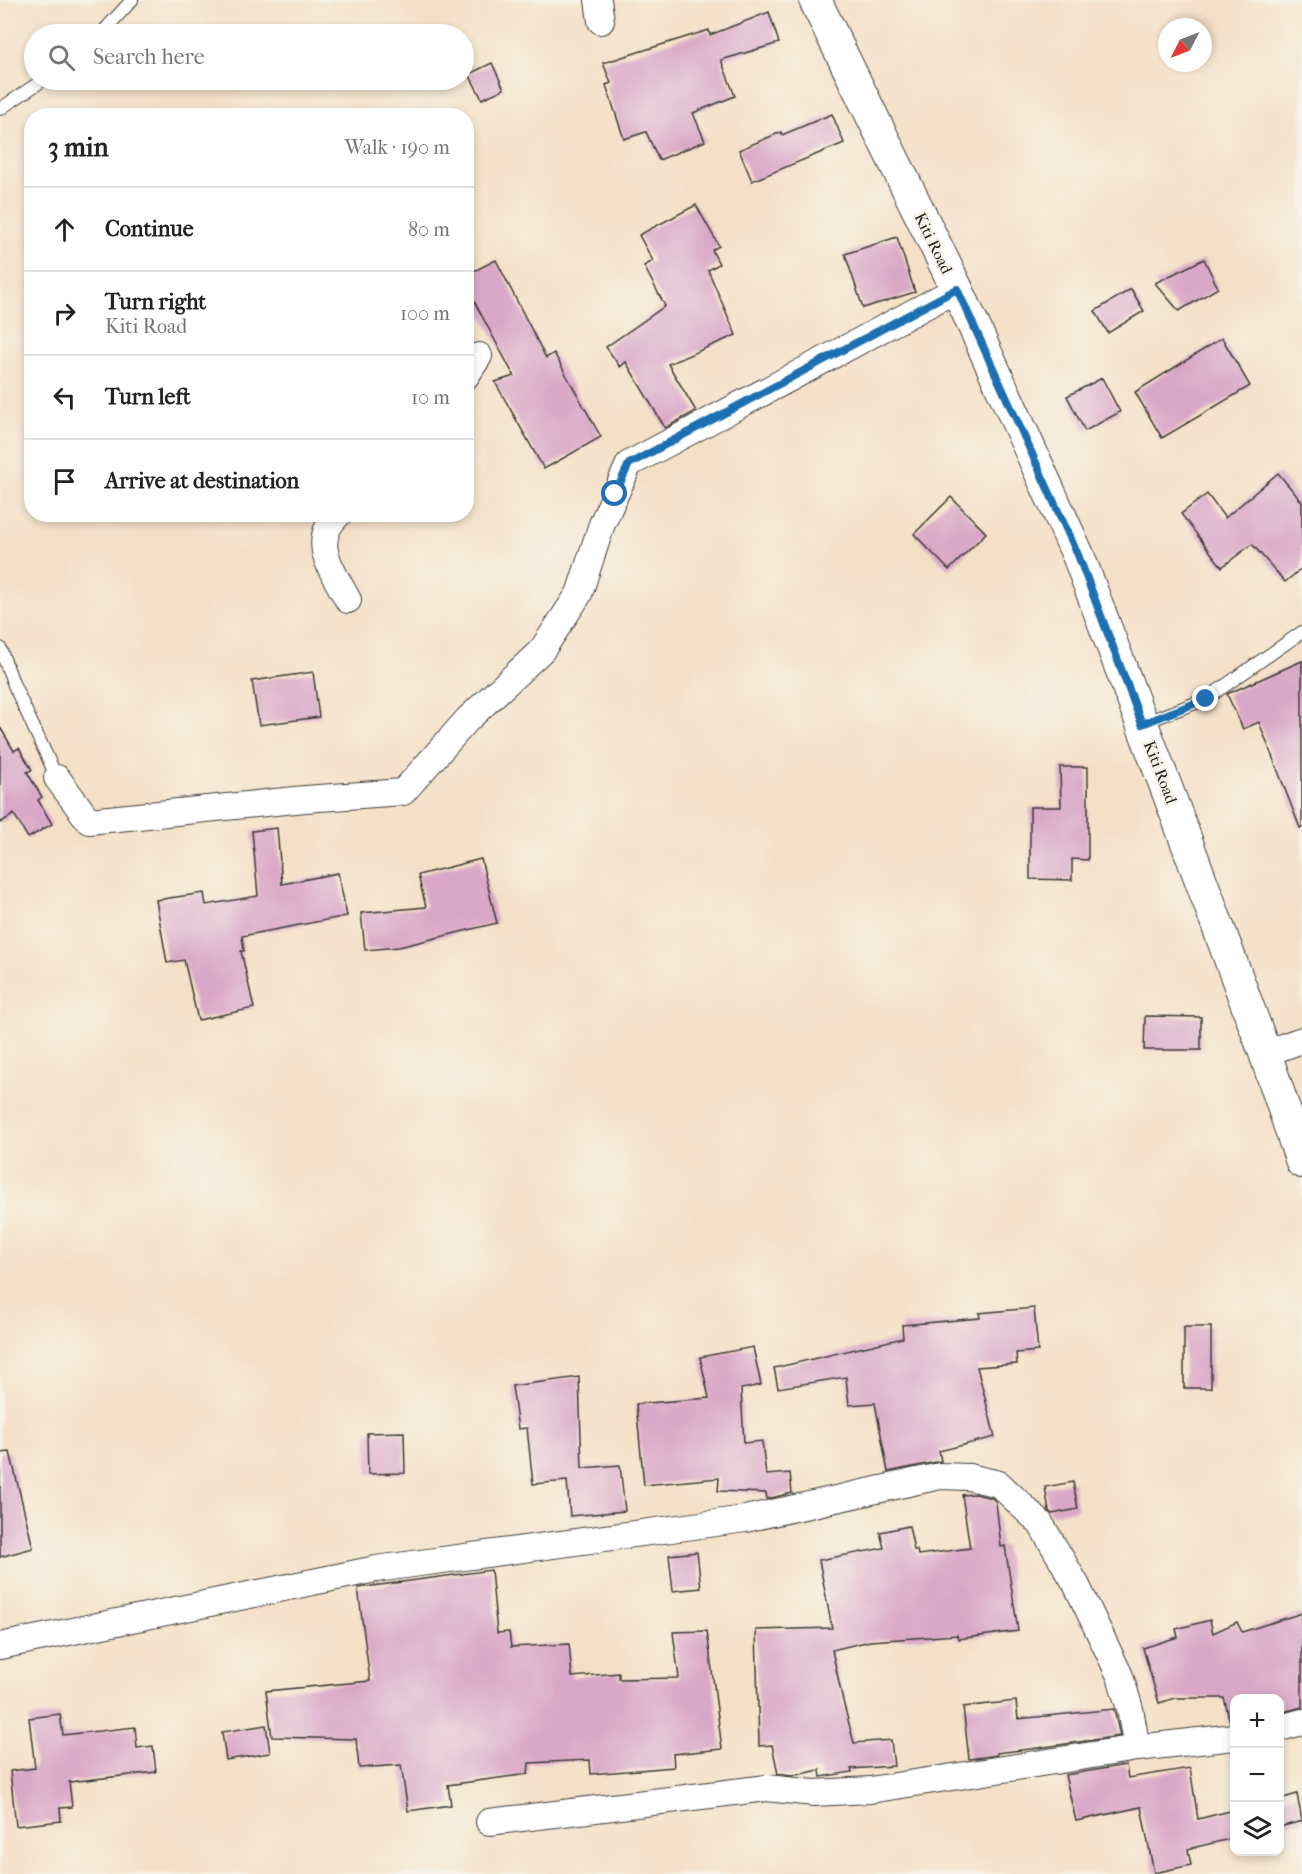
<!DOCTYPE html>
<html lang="en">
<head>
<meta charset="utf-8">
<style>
  :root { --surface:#fff; --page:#f6f6f6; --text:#222; --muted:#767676; --line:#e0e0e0 }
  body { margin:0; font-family:"IM FELL French Canon",serif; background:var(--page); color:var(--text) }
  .controls { position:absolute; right:18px; bottom:18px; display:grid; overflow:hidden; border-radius:12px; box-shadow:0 3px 9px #0003 }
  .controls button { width:54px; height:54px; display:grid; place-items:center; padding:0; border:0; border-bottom:2px solid var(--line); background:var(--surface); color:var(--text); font:30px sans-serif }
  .compass { position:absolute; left:1158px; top:18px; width:54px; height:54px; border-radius:50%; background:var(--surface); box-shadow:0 3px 9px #0003; rotate:228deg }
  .stop { position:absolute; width:18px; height:18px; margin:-14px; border:4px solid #1f6fb2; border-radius:50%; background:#fff }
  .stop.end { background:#1f6fb2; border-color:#fff; box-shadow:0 2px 6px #0008 }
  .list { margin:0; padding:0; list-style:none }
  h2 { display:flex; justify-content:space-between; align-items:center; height:78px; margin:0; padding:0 24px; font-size:26px }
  h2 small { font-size:20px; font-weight:400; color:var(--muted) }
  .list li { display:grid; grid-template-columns:39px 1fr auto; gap:18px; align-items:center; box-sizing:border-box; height:84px; padding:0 24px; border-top:2px solid var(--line) }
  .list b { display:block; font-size:22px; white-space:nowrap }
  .list p { margin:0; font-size:20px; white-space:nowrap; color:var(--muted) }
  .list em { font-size:20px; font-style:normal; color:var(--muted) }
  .icon { flex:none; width:33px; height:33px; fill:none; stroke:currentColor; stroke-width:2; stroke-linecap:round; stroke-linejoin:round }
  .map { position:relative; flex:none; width:1302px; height:1874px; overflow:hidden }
  .search { position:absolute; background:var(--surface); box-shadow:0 3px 9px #0003; left:24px; top:24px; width:450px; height:66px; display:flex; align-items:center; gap:15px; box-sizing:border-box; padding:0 21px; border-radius:33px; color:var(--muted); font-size:22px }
  .panel { position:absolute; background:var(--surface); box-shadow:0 3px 9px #0003; left:24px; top:108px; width:450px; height:414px; border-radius:24px }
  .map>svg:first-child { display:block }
  .building { fill:#d9a8c8 }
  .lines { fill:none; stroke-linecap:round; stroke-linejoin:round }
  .service-casing { stroke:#3c3936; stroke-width:14 }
  .minor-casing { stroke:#3c3936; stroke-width:28 }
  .tertiary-casing { stroke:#3c3936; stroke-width:34 }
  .service { stroke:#fff; stroke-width:12 }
  .minor { stroke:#fff; stroke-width:26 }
  .tertiary { stroke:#fff; stroke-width:32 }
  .route { stroke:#1f6fb2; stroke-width:8 }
  .labels { text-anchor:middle; stroke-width:5; stroke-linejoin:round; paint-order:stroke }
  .street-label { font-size:16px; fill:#1c1c1c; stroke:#f7f3e8 }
</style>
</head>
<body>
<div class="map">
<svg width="1302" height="1874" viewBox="0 0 1302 1874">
  <rect width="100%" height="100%" fill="#f7f3e8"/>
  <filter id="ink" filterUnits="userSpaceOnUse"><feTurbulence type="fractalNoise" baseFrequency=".0167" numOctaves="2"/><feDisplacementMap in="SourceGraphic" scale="12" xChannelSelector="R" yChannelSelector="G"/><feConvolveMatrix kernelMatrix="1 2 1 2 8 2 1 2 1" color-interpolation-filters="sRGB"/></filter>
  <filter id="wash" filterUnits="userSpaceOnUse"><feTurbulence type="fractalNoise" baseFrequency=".008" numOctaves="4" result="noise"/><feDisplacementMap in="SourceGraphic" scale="24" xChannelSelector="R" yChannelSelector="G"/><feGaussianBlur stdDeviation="1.35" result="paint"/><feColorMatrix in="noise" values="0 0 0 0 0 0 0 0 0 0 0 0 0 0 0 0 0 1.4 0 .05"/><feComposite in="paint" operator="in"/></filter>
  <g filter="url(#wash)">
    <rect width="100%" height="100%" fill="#f4e0c7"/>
    <g id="blocks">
      <!-- building -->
      <g class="building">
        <polygon points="769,12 779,43 721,60 735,96 693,113 705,141 659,160 646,132 624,139 606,85 611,83 603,63 709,30 710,35"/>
        <polygon points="492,63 504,89 482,99 469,74"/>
        <polygon points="832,114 844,143 752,181 739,150 781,132 782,135"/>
        <polygon points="696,205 719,246 712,250 719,264 708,270 736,335 668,364 696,411 665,428 626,362 620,367 606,347 665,306 644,266 653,261 639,235"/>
        <polygon points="897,237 915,292 863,308 845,254"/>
        <polygon points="1204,259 1218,288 1179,311 1155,283"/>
        <polygon points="496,260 546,358 554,353 601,437 544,469 495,382 514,376 466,286 466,275"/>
        <polygon points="1131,289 1144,311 1108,333 1095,311"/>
        <polygon points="1222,338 1250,386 1162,438 1135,392"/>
        <polygon points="1102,378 1120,412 1085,431 1067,396"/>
        <polygon points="1278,473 1302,502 1302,568 1285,582 1252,544 1222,567 1181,514 1207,494 1225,518"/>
        <polygon points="951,497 986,533 949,570 914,534"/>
        <polygon points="1302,661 1302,827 1300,828 1259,722 1243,729 1227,694"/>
        <polygon points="313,672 319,717 259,725 252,681"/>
        <polygon points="0,727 14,751 19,748 32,770 27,772 42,797 38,800 52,824 28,838 14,814 0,823"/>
        <polygon points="1060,767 1088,767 1088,860 1072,859 1072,880 1030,879 1030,807 1061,807"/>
        <polygon points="277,828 282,884 338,873 347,916 242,936 244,951 241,951 254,1008 198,1020 184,960 167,963 156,900 204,893 206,905 258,896 252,831"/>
        <polygon points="481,859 497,923 399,947 365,950 361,913 426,907 418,875"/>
        <polygon points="1145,1016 1201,1017 1201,1050 1144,1050"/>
        <polygon points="1034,1308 1038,1351 1016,1353 1017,1364 977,1367 995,1437 939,1451 941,1461 888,1472 875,1403 849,1405 846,1377 778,1388 774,1368 903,1338 902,1325 980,1318 979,1313"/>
        <rect x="1184" y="1327" width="27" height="61"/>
        <polygon points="753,1347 761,1385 741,1389 744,1443 762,1441 766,1475 790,1473 792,1493 767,1499 766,1493 718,1491 719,1478 644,1485 636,1404 709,1398 700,1357"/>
        <polygon points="579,1377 582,1468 620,1465 625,1511 570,1516 567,1481 533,1484 527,1428 518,1429 512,1386"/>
        <polygon points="404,1432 405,1473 368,1474 367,1433"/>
        <polygon points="10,1452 33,1548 0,1557 0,1453"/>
        <polygon points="1073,1482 1078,1509 1052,1514 1049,1511 1045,1487"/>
        <polygon points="975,1494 992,1498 996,1502 1001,1547 1005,1546 1018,1631 958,1639 957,1635 870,1641 832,1650 843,1701 854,1743 891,1740 894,1766 851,1769 852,1772 821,1777 820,1770 792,1776 778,1774 772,1745 759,1746 756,1630 832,1628 819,1560 884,1548 880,1532 909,1526 914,1550 917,1550 918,1555 970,1548 962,1495"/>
        <polygon points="697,1552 701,1588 673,1591 669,1555"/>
        <polygon points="491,1570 497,1633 509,1632 511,1647 569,1644 572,1677 619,1673 619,1679 679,1678 673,1632 707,1631 722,1749 673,1754 674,1767 591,1774 590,1760 529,1763 528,1774 448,1785 451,1805 408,1811 401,1765 359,1768 356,1739 272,1737 266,1691 370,1681 358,1588"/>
        <polygon points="1302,1613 1302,1707 1280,1713 1280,1698 1234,1698 1234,1722 1230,1722 1224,1698 1175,1698 1159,1703 1143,1648 1178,1637 1176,1629 1210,1620 1213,1633 1237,1622 1242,1632"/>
        <polygon points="1016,1701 1018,1719 1114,1709 1120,1736 1038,1748 997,1753 997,1755 969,1759 963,1707"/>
        <polygon points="60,1714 63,1735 135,1727 137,1748 153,1746 156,1772 69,1782 72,1807 60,1808 61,1821 16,1826 10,1771 35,1768 29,1718"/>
        <polygon points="266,1725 270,1753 226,1760 222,1732"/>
        <polygon points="1126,1765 1128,1778 1190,1768 1198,1819 1234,1810 1234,1838 1188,1849 1191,1865 1154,1873 1141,1807 1076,1821 1065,1775"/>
        <polygon points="1297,1794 1302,1821 1280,1827 1280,1799"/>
      </g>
    </g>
  </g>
  <g filter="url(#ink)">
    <use href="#blocks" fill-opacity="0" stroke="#3c3936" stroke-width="1.5"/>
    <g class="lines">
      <!-- service casing -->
      <g class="service-casing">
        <g id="service">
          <polyline points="101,34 132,0"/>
          <polyline points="0,109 43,80"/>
          <polyline points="0,648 14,685 57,778"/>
          <polyline points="1143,723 1206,699 1302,632"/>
        </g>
      </g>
      <!-- minor casing -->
      <g class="minor-casing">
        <g id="minor">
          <polyline points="598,0 601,21"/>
          <polyline points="466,376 479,356"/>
          <path d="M339,514C308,541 333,571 348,600"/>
          <polyline points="57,778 89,821 305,799 403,792 468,719 542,650 579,594 602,524 629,464 957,289"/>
          <polyline points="1265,1053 1302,1040"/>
          <polyline points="0,1646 376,1569 745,1519 940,1476 969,1477 999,1484 1040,1523 1076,1584 1120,1676 1130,1709 1137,1748 1234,1737"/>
          <polyline points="1280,1728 1302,1722"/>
          <polyline points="489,1822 767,1788 814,1793 870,1790 1137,1748"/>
        </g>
      </g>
      <!-- tertiary casing -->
      <g class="tertiary-casing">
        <polyline id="tertiary" points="815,0 957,289 1078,555 1177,816 1265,1053 1302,1162"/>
      </g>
      <!-- service -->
      <use href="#service" class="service"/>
      <!-- minor -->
      <use href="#minor" class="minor"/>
      <!-- tertiary -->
      <use href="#tertiary" class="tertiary"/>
    </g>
  </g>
  <g class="lines" filter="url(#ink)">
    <!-- route -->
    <polyline class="route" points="615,494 629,464 957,289 1078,555 1142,724 1206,699"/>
  </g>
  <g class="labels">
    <!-- street labels -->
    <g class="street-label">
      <text transform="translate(934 243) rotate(64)" y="6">Kiti Road</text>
      <text transform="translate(1161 772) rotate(69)" y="6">Kiti Road</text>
    </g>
  </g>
</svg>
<div class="controls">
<button>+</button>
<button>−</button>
<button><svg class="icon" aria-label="layers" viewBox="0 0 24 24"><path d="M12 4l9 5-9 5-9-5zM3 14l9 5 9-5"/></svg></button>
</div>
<svg class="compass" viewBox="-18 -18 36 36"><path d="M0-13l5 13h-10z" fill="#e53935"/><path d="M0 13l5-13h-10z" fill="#767676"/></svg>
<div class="stop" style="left:615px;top:494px"></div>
<div class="stop end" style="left:1206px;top:699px"></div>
<div class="search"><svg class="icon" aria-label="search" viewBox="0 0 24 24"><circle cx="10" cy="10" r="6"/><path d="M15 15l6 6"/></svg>Search here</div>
<section class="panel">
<h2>3 min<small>Walk · 190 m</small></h2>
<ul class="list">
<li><svg class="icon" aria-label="ahead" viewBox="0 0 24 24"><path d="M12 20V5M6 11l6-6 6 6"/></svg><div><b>Continue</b></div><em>80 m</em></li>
<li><svg class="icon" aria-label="right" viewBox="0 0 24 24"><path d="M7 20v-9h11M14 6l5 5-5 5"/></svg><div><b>Turn right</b><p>Kiti Road</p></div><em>100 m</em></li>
<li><svg class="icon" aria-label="left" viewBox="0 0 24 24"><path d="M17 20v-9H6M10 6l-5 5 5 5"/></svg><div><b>Turn left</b></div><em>10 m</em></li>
<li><svg class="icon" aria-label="arrive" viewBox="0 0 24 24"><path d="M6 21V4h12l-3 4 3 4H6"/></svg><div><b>Arrive at destination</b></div></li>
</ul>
</section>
</div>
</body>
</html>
